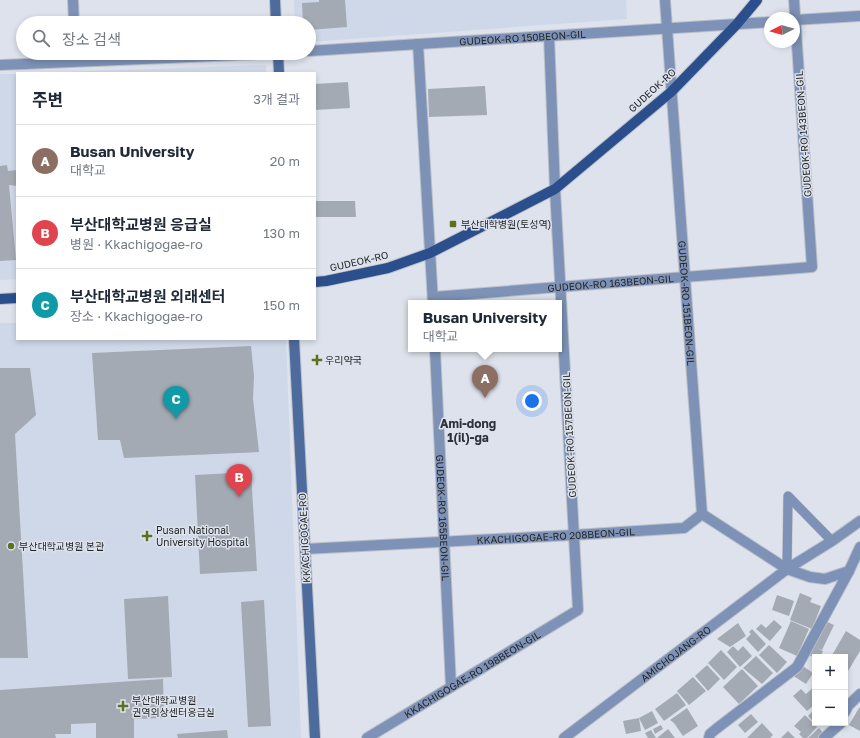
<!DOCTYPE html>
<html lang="ko">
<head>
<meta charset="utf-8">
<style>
  :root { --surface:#fff; --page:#f6f6f7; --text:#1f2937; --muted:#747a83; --line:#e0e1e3; --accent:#5e711f }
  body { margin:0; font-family:"Golos Text","Noto Sans KR",sans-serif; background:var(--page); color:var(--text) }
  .controls { position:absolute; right:12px; bottom:12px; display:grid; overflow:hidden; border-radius:0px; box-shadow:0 2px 6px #0003 }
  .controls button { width:36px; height:36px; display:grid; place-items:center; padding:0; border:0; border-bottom:1px solid var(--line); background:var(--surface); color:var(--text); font:20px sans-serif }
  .compass { position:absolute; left:764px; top:12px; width:36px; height:36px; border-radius:50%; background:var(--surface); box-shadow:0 2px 6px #0003; rotate:264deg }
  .you { position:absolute; left:532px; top:401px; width:14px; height:14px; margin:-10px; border:3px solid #fff; border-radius:50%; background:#1a73e8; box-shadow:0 0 0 6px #1a73e833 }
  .badge { display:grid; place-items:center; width:26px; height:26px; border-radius:50%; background:var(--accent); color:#fff; font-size:13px; font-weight:700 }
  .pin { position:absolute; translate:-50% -33px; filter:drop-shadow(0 1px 2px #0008) }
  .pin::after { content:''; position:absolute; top:21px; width:14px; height:12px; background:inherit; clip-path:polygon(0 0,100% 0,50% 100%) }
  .popup { position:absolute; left:408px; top:300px; width:154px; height:52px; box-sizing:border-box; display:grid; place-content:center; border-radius:0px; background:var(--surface); filter:drop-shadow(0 1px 3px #0005); font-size:13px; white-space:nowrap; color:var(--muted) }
  .popup b { font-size:15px; color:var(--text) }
  .popup::after { content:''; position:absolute; left:50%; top:100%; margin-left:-8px; border:8px solid transparent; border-top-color:var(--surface) }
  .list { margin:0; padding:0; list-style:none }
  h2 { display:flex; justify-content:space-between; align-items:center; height:52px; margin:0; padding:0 16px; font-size:17px }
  h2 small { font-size:13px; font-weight:400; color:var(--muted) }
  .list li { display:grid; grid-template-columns:26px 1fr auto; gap:12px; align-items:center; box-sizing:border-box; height:72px; padding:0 16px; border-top:1px solid var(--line) }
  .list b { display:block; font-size:15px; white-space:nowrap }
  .list p { margin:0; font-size:13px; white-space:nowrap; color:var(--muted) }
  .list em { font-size:13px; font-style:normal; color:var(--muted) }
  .icon { flex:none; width:22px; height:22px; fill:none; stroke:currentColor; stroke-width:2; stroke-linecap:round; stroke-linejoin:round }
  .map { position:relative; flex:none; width:860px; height:738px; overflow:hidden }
  .search { position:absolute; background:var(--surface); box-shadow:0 2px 6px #0003; left:16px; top:16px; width:300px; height:44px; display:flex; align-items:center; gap:10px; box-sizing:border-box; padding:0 14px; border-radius:22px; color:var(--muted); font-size:15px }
  .panel { position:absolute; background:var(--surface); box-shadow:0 2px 6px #0003; left:16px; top:72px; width:300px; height:268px; border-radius:0px }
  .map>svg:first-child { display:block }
  .built { fill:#cfd8e8 }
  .building { fill:#a4aab3 }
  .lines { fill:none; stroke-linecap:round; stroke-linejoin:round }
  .lane-casing { stroke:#bcc0c9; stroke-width:10 }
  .street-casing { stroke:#bcc0c9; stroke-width:12 }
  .secondary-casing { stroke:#bcc0c9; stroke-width:12 }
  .primary-casing { stroke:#bcc0c9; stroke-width:12 }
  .lane { stroke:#7d92b6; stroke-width:9 }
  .street { stroke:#7d92b6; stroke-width:10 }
  .secondary { stroke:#4e6b9e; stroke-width:10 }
  .primary { stroke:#2b4e8c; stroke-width:10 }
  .poi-dot { fill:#5e711f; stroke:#dde2ec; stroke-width:1.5 }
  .labels { text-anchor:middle; stroke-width:3; stroke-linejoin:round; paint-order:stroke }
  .street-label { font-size:10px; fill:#25272a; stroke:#dde2ec }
  .poi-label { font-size:10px; fill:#25272a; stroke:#dde2ec; text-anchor:start }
  .quarter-label { font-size:12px; font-weight:bold; fill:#2d3138; stroke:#dde2ec }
</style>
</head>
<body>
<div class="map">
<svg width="860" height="738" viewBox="0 0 860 738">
  <rect width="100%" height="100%" fill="#dde2ec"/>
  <!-- built -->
  <g class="built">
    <polygon points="294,0 626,0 627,19 309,42 309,23 295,23"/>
    <polygon points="266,65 266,73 38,73"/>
    <polygon points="0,74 17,74 17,279 0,280"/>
    <polygon points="0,323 17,323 17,339 286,339 301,738 0,738"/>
  </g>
  <!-- building -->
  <g class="building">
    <polygon points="319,0 345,0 347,27 309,30 309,23 303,23 302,3 319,2"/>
    <polygon points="348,82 350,108 315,110 315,84"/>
    <polygon points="485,86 487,115 429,117 428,89"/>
    <polygon points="7,165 8,171 17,170 17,186 9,185 16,260 0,261 0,166"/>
    <polygon points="315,201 355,201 356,217 315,217"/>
    <polygon points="251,346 254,376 253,399 259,452 124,458 120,440 98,440 92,353"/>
    <polygon points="0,368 30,368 36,415 15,434 28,658 0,658"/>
    <polygon points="251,472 257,571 200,574 195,475"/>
    <polygon points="800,593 812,598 810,602 821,606 812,629 790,620"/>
    <polygon points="777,595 794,601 789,616 772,610"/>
    <polygon points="168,596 172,677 128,679 124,599"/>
    <polygon points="264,600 271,726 248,727 241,602"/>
    <polygon points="774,620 782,627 770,641 756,629 761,624 766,628"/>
    <polygon points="823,620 834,625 822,650 817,648 823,651 820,657 815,657 815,658 807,654"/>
    <polygon points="791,621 809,629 797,656 779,648"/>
    <polygon points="738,623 746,636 730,647 717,639"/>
    <polygon points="752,629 766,644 758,652 746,639 751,634 749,632"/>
    <polygon points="846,631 860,640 860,651 845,676 845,657 831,657"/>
    <polygon points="769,645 787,662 777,673 759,655"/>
    <polygon points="733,646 738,651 743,646 752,656 740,667 727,652"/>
    <polygon points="721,650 737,667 724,680 708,663"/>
    <polygon points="756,656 773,673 762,684 743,668"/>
    <polygon points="800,664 813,673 806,684 792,675"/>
    <polygon points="707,665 720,679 708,691 695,676"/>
    <polygon points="742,669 758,686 739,704 723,687"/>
    <polygon points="693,677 706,691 689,705 677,691"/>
    <polygon points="163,679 164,718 134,719 134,738 96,738 96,723 71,724 71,734 55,734 56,738 0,738 0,690"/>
    <polygon points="814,687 815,704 807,711 793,696 801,689 806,694"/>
    <polygon points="677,693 686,705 664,721 655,709"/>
    <polygon points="687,708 698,726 683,736 674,723 670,720"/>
    <polygon points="859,708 860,708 860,731 849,725"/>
    <polygon points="815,709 815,723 822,723 818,726 808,716"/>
    <polygon points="652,711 658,723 645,730 639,718"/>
    <polygon points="751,714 758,722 745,733 738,725"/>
    <polygon points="805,715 817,727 807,738 803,738 799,734 801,732 794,726"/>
    <polygon points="639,718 641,731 626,734 623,721"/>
    <polygon points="762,723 773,735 770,738 747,738"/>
    <polygon points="661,725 663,729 655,734 653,729"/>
    <polygon points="819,728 825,735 821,738 808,738"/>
    <polygon points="668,729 675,738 657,738"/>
    <polygon points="227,730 228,738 178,738 177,734"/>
    <polygon points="651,730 656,738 648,738 645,733"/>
    <polygon points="788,731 795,738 781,738"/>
  </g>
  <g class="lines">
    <!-- lane casing -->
    <g class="lane-casing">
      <polyline id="lane" points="787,569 788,496 832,541"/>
    </g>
    <!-- street casing -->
    <g class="street-casing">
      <g id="street">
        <polyline points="73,0 74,23"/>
        <path id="s1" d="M665,0L702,514"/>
        <polyline points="794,20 860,16"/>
        <polyline points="418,44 433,303"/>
        <path id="s2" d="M309,51L770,22"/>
        <polyline points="0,65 284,53"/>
        <path id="s3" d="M433,297L812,267L794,0"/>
        <path id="s4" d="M435,349L451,687"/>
        <path id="s5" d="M305,549L574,535L684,528L702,514L787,569L810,577L825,579L849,571"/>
        <polyline points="845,712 848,706 860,694"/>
        <path id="s6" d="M367,738L578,610L555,189L549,36"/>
        <path id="s7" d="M564,738L787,569L832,541L860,521"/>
        <polyline points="709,738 710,734 716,729 797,667 849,571 860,547"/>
        <polyline points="824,738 841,723"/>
      </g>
    </g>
    <!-- secondary casing -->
    <g class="secondary-casing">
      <g id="secondary">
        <polyline points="275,0 276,23"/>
        <polyline points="278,53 279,73"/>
        <polyline points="294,339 315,738"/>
      </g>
    </g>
    <!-- primary casing -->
    <g class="primary-casing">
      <g id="primary">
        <polyline points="315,282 326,281 388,268 430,253 555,189 671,92 737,24 757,0"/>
        <polyline points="0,299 17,298"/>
      </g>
    </g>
    <!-- lane -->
    <use href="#lane" class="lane"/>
    <!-- street -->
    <use href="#street" class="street"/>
    <!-- secondary -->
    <use href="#secondary" class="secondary"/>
    <!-- primary -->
    <use href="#primary" class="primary"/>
  </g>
  <!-- markers -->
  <g class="poi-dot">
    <rect x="449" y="220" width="8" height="8" rx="2"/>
    <path d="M315 354h4v4h4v4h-4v4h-4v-4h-4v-4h4z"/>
    <path d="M145 530h4v4h4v4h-4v4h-4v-4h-4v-4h4z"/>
    <circle cx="11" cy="546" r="4"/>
    <path d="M121 700h4v4h4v4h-4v4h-4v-4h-4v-4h4z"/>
  </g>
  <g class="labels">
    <!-- street labels -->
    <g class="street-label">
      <text dy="4" stroke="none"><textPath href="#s2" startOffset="214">GUDEOK-RO 150BEON-GIL</textPath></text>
      <text transform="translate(652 90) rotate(-42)" y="4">GUDEOK-RO</text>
      <text transform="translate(803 134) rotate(-94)" y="4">GUDEOK-RO 143BEON-GIL</text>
      <text transform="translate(359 261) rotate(-13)" y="4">GUDEOK-RO</text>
      <text dy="4" stroke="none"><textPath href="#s3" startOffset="178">GUDEOK-RO 163BEON-GIL</textPath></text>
      <text dy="4" stroke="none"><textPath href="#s1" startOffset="304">GUDEOK-RO 151BEON-GIL</textPath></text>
      <text transform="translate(569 435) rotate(-93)" y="4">GUDEOK-RO 157BEON-GIL</text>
      <text dy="4" stroke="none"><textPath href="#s4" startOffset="169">GUDEOK-RO 165BEON-GIL</textPath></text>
      <text dy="4" stroke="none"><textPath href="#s5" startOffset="251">KKACHIGOGAE-RO 208BEON-GIL</textPath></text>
      <text transform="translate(304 538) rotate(-93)" y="4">KKACHIGOGAE-RO</text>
      <text dy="4" stroke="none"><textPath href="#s7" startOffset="140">AMICHOJANG-RO</textPath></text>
      <text dy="4" stroke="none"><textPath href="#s6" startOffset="123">KKACHIGOGAE-RO 198BEON-GIL</textPath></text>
    </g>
    <!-- poi labels -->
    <g class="poi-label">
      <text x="461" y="228">부산대학병원(토성역)</text>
      <text x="325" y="364">우리약국</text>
      <text x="156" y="534">Pusan National<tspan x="156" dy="12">University Hospital</tspan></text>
      <text x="19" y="550">부산대학교병원 본관</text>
      <text x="132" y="704">부산대학교병원<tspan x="132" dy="12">권역외상센터응급실</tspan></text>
    </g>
    <!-- quarter labels -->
    <g class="quarter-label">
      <text x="468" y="428">Ami-dong<tspan x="468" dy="14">1(il)-ga</tspan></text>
    </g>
  </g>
</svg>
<div class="controls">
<button>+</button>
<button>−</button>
</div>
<svg class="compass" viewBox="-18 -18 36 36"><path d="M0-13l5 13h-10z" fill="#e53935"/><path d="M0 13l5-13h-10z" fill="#747a83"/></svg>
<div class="you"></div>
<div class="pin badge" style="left:485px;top:398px;background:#8d6e63">A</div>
<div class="popup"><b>Busan University</b>대학교</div>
<div class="pin badge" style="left:239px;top:497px;background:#e0444e">B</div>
<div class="pin badge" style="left:176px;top:419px;background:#0f9aa8">C</div>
<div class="search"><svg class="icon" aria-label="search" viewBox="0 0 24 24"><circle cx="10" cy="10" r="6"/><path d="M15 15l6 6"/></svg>장소 검색</div>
<section class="panel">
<h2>주변<small>3개 결과</small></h2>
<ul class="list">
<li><span class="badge" style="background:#8d6e63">A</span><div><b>Busan University</b><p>대학교</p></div><em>20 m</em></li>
<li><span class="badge" style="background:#e0444e">B</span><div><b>부산대학교병원 응급실</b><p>병원 · Kkachigogae-ro</p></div><em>130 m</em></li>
<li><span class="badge" style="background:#0f9aa8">C</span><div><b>부산대학교병원 외래센터</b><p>장소 · Kkachigogae-ro</p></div><em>150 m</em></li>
</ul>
</section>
</div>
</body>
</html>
